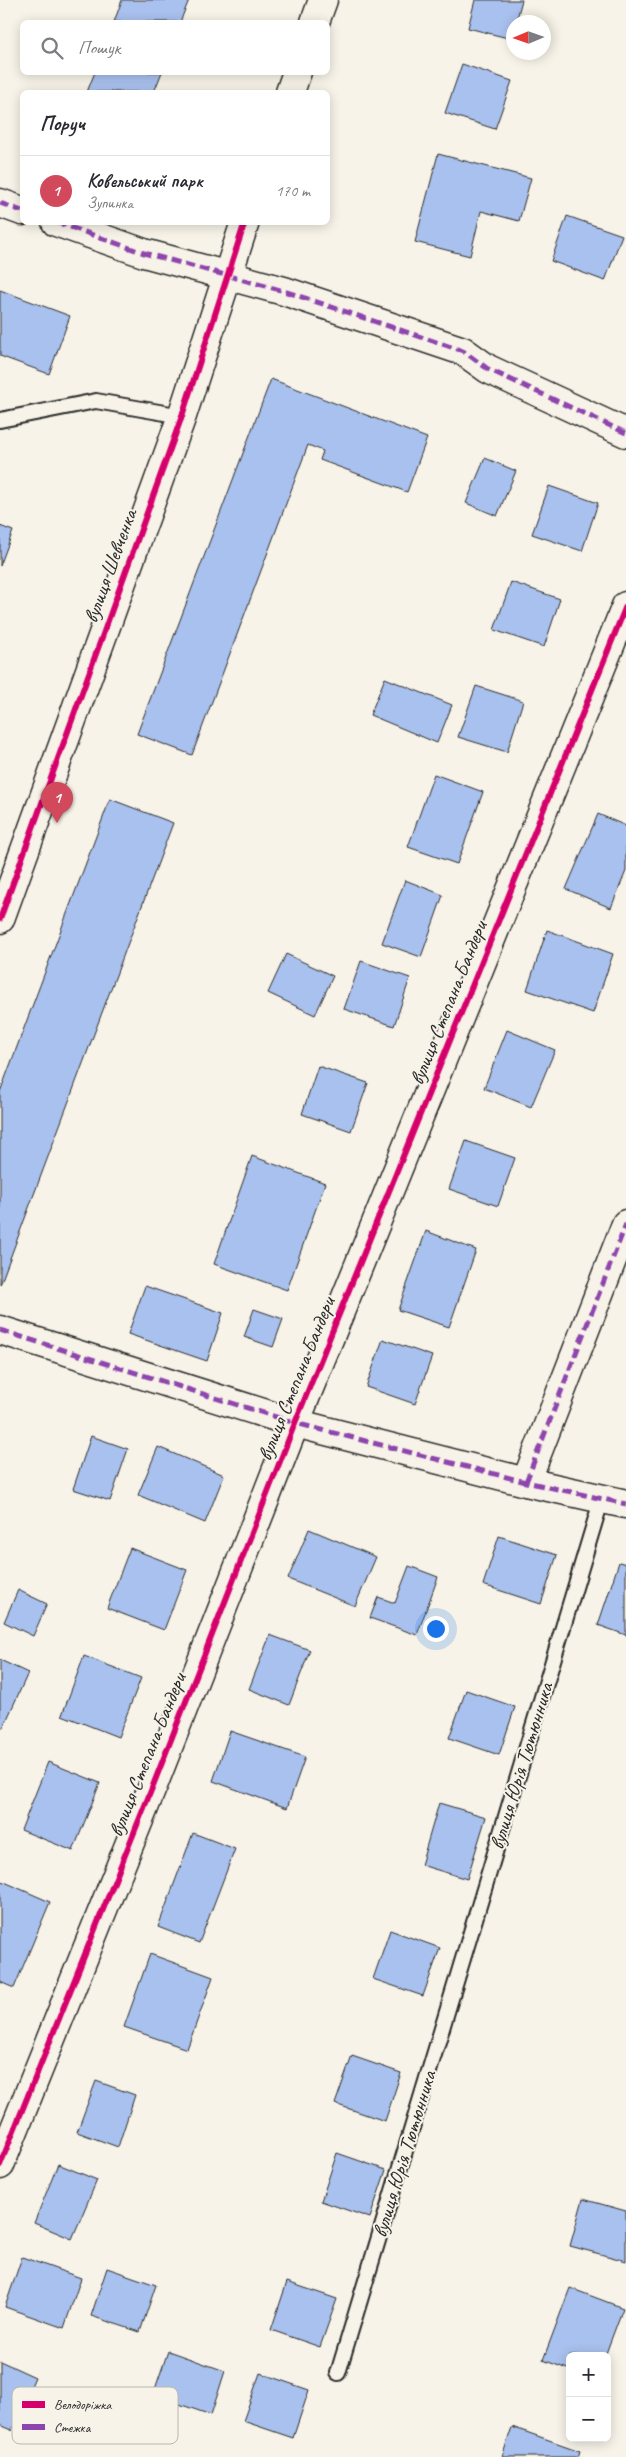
<!DOCTYPE html>
<html lang="uk">
<head>
<meta charset="utf-8">
<style>
  :root { --surface:#fff; --page:#f7f7f7; --text:#2b2b33; --muted:#7c7c81; --line:#e1e1e2; --accent:#d1495b }
  body { margin:0; font-family:Caveat,sans-serif; background:var(--page); color:var(--text) }
  .controls { position:absolute; right:15px; bottom:15px; display:grid; overflow:hidden; border-radius:8px; box-shadow:0 2px 12px #0003 }
  .controls button { width:45px; height:45px; display:grid; place-items:center; padding:0; border:0; border-bottom:1px solid var(--line); background:var(--surface); color:var(--text); font:25px sans-serif }
  .compass { position:absolute; left:506px; top:15px; width:45px; height:45px; border-radius:50%; background:var(--surface); box-shadow:0 2px 12px #0003; rotate:268deg }
  .you { position:absolute; left:435px; top:1628px; width:18px; height:18px; margin:-12px; border:4px solid #fff; border-radius:50%; background:#1a73e8; box-shadow:0 0 0 8px #1a73e833 }
  .badge { display:grid; place-items:center; width:32px; height:32px; border-radius:50%; background:var(--accent); color:#fff; font-size:16px; font-weight:700 }
  .pin { position:absolute; translate:-50% -41px; filter:drop-shadow(0 1px 2px #0008) }
  .pin::after { content:''; position:absolute; top:26px; width:18px; height:15px; background:inherit; clip-path:polygon(0 0,100% 0,50% 100%) }
  .list { margin:0; padding:0; list-style:none }
  h2 { display:flex; justify-content:space-between; align-items:center; height:65px; margin:0; padding:0 20px; font-size:21px }
  h2 small { font-size:16px; font-weight:400; color:var(--muted) }
  .list li { display:grid; grid-template-columns:32px 1fr auto; gap:15px; align-items:center; box-sizing:border-box; height:70px; padding:0 20px; border-top:1px solid var(--line) }
  .list b { display:block; font-size:19px; white-space:nowrap }
  .list p { margin:0; font-size:16px; white-space:nowrap; color:var(--muted) }
  .list em { font-size:16px; font-style:normal; color:var(--muted) }
  .icon { flex:none; width:28px; height:28px; fill:none; stroke:currentColor; stroke-width:2; stroke-linecap:round; stroke-linejoin:round }
  .map { position:relative; flex:none; width:626px; height:2457px; overflow:hidden }
  .search { position:absolute; background:var(--surface); box-shadow:0 2px 12px #0003; left:20px; top:20px; width:310px; height:55px; display:flex; align-items:center; gap:12px; box-sizing:border-box; padding:0 18px; border-radius:8px; color:var(--muted); font-size:19px }
  .panel { position:absolute; background:var(--surface); box-shadow:0 2px 12px #0003; left:20px; top:90px; width:310px; height:135px; border-radius:8px }
  .map>svg:first-child { display:block }
  .building { fill:#a9c1ee; stroke:#2b2b2b }
  .lines { fill:none; stroke-linecap:round; stroke-linejoin:round }
  .service-casing { stroke:#2b2b2b; stroke-width:18 }
  .minor-casing { stroke:#2b2b2b; stroke-width:31 }
  .tertiary-casing { stroke:#2b2b2b; stroke-width:31 }
  .service { stroke:#f7f3e8; stroke-width:14 }
  .minor { stroke:#f7f3e8; stroke-width:28 }
  .tertiary { stroke:#f7f3e8; stroke-width:28 }
  .quiet { stroke:#8e44ad; stroke-width:5; stroke-dasharray:10 5; stroke-linecap:butt }
  .cycleway-casing { stroke:#f7f3e8; stroke-width:9 }
  .cycleway { stroke:#d6006c; stroke-width:6 }
  .labels { text-anchor:middle; stroke-width:4; stroke-linejoin:round; paint-order:stroke }
  .street-label { font-size:21px; fill:#2b2b2b; stroke:#f7f3e8 }
  .key { fill:#f7f3e8; stroke:#bab7af; stroke-width:1 }
  .key-label { font-size:14px; fill:#2b2b2b }
</style>
</head>
<body>
<div class="map">
<svg width="626" height="2457" viewBox="0 0 626 2457">
  <rect width="100%" height="100%" fill="#f7f3e8"/>
  <filter id="ink" filterUnits="userSpaceOnUse"><feTurbulence type="fractalNoise" baseFrequency=".02" numOctaves="2"/><feDisplacementMap in="SourceGraphic" scale="10" xChannelSelector="R" yChannelSelector="G"/><feConvolveMatrix kernelMatrix="1 2 1 2 8 2 1 2 1" color-interpolation-filters="sRGB"/></filter>
  <g filter="url(#ink)">
    <!-- building -->
    <g class="building">
      <polygon points="122,0 189,0 180,22 114,22"/>
      <polygon points="475,0 522,0 516,22 514,22 512,39 468,28"/>
      <polygon points="462,64 512,81 495,129 445,113"/>
      <polygon points="95,72 162,72 154,92 87,92"/>
      <polygon points="438,154 531,178 519,221 481,211 470,256 415,242"/>
      <polygon points="567,216 622,235 605,281 551,261"/>
      <polygon points="0,290 70,316 49,374 0,356"/>
      <polygon points="271,379 427,438 407,492 320,460 323,451 308,445 192,755 137,734"/>
      <polygon points="485,458 516,471 497,516 466,503"/>
      <polygon points="549,486 598,503 582,551 532,534"/>
      <polygon points="0,526 13,531 0,566"/>
      <polygon points="511,582 560,599 544,647 494,630"/>
      <polygon points="385,678 452,705 437,743 370,715"/>
      <polygon points="476,686 523,701 507,752 458,737"/>
      <polygon points="434,774 483,792 457,864 408,847"/>
      <polygon points="110,799 173,823 0,1285 0,1092"/>
      <polygon points="598,814 626,826 626,871 611,908 566,889"/>
      <polygon points="405,880 443,895 421,957 382,943"/>
      <polygon points="547,930 613,954 593,1013 527,990"/>
      <polygon points="286,954 333,976 315,1015 268,993"/>
      <polygon points="361,961 410,978 394,1026 344,1009"/>
      <polygon points="507,1030 555,1050 531,1107 484,1088"/>
      <polygon points="318,1066 368,1083 351,1131 302,1114"/>
      <polygon points="466,1141 515,1158 498,1206 449,1189"/>
      <polygon points="252,1156 325,1183 287,1290 214,1264"/>
      <polygon points="426,1231 476,1250 449,1327 398,1310"/>
      <polygon points="145,1286 223,1313 207,1361 128,1334"/>
      <polygon points="254,1309 283,1319 273,1347 244,1337"/>
      <polygon points="383,1339 432,1356 415,1404 366,1387"/>
      <polygon points="91,1436 128,1449 110,1501 73,1489"/>
      <polygon points="158,1447 224,1475 205,1523 138,1495"/>
      <polygon points="309,1529 376,1557 355,1606 288,1579"/>
      <polygon points="499,1536 557,1555 541,1604 483,1585"/>
      <polygon points="130,1548 187,1570 164,1630 107,1608"/>
      <polygon points="619,1562 626,1564 626,1635 598,1625"/>
      <polygon points="409,1566 438,1577 417,1635 370,1618 378,1597 395,1603"/>
      <polygon points="18,1590 47,1604 33,1636 4,1622"/>
      <polygon points="270,1635 310,1650 289,1705 249,1689"/>
      <polygon points="84,1656 141,1678 118,1737 62,1715"/>
      <polygon points="0,1660 28,1673 3,1728 0,1727"/>
      <polygon points="466,1690 515,1707 499,1755 449,1738"/>
      <polygon points="230,1731 305,1757 287,1808 213,1781"/>
      <polygon points="48,1762 100,1783 73,1851 21,1830"/>
      <polygon points="439,1803 486,1817 467,1879 421,1865"/>
      <polygon points="193,1833 235,1849 199,1943 158,1927"/>
      <polygon points="0,1880 50,1902 14,1988 0,1982"/>
      <polygon points="390,1930 440,1948 423,1996 373,1979"/>
      <polygon points="150,1954 213,1977 187,2049 124,2027"/>
      <polygon points="352,2056 401,2073 385,2121 335,2104"/>
      <polygon points="96,2081 135,2095 118,2147 77,2132"/>
      <polygon points="337,2153 386,2170 370,2218 321,2201"/>
      <polygon points="58,2164 97,2180 72,2239 34,2223"/>
      <polygon points="583,2199 626,2211 626,2261 570,2246"/>
      <polygon points="22,2257 81,2278 64,2328 5,2307"/>
      <polygon points="107,2268 156,2285 140,2332 91,2316"/>
      <polygon points="287,2282 337,2299 320,2347 271,2330"/>
      <polygon points="570,2288 623,2308 605,2356 570,2356 570,2370 543,2360"/>
      <polygon points="168,2351 225,2371 211,2415 153,2395"/>
      <polygon points="0,2361 35,2377 12,2430 0,2425"/>
      <polygon points="260,2373 309,2390 293,2438 243,2421"/>
      <polygon points="512,2427 580,2451 578,2457 502,2457"/>
    </g>
    <g class="lines">
      <!-- service casing -->
      <g class="service-casing">
        <g id="service">
          <polyline points="0,420 96,401 182,416"/>
          <polyline points="338,2373 602,1498"/>
        </g>
      </g>
      <!-- minor casing -->
      <g class="minor-casing">
        <g id="minor">
          <polyline points="0,203 22,211"/>
          <polyline points="56,222 144,253 284,291 463,351 488,369 626,433"/>
          <polyline points="0,1330 295,1423 526,1482 626,1504"/>
          <polyline points="526,1482 626,1224"/>
        </g>
      </g>
      <!-- tertiary casing -->
      <g class="tertiary-casing">
        <g id="tertiary">
          <polyline points="315,22 323,0"/>
          <polyline points="290,92 297,72"/>
          <polyline points="0,919 182,416 245,222"/>
          <polyline points="0,2165 154,1783 295,1423 626,606"/>
        </g>
      </g>
      <!-- service -->
      <use href="#service" class="service"/>
      <!-- minor -->
      <use href="#minor" class="minor"/>
      <!-- tertiary -->
      <use href="#tertiary" class="tertiary"/>
      <!-- quiet -->
      <g class="quiet">
        <polyline points="0,203 22,211"/>
        <polyline points="56,222 144,253 284,291 463,351 488,369 626,433"/>
        <polyline points="0,1330 295,1423 526,1482 626,1504"/>
        <polyline points="526,1482 626,1224"/>
      </g>
      <!-- cycleway casing -->
      <g class="cycleway-casing">
        <g id="cycleway">
          <polyline points="0,919 182,416 245,222"/>
          <polyline points="0,2165 154,1783 295,1423 626,606"/>
        </g>
      </g>
      <!-- cycleway -->
      <use href="#cycleway" class="cycleway"/>
    </g>
  </g>
  <g class="labels">
    <!-- street labels -->
    <g class="street-label">
      <text transform="translate(110 566) rotate(-70)" y="7">вулиця Шевченка</text>
      <text transform="translate(448 1003) rotate(-68)" y="7">вулиця Степана Бандери</text>
      <text transform="translate(296 1379) rotate(-68)" y="7">вулиця Степана Бандери</text>
      <text transform="translate(147 1755) rotate(-68)" y="7">вулиця Степана Бандери</text>
      <text transform="translate(521 1766) rotate(-73)" y="7">вулиця Юрія Тютюнника</text>
      <text transform="translate(404 2154) rotate(-73)" y="7">вулиця Юрія Тютюнника</text>
    </g>
  </g>
  <!-- legend -->
  <rect x="12" y="2387" width="166" height="57" rx="8" class="key"/>
  <rect x="22" y="2401" width="23" height="7" fill="#d6006c"/>
  <rect x="22" y="2424" width="23" height="6" fill="#8e44ad"/>
  <g class="key-label">
    <text x="54" y="2409">Велодоріжка</text>
    <text x="54" y="2432">Стежка</text>
  </g>
</svg>
<div class="controls">
<button>+</button>
<button>−</button>
</div>
<svg class="compass" viewBox="-18 -18 36 36"><path d="M0-13l5 13h-10z" fill="#e53935"/><path d="M0 13l5-13h-10z" fill="#7c7c81"/></svg>
<div class="you"></div>
<div class="pin badge" style="left:57px;top:823px">1</div>
<div class="search"><svg class="icon" aria-label="search" viewBox="0 0 24 24"><circle cx="10" cy="10" r="6"/><path d="M15 15l6 6"/></svg>Пошук</div>
<section class="panel">
<h2>Поруч<small></small></h2>
<ul class="list">
<li><span class="badge">1</span><div><b>Ковельський парк</b><p>Зупинка</p></div><em>170 m</em></li>
</ul>
</section>
</div>
</body>
</html>
